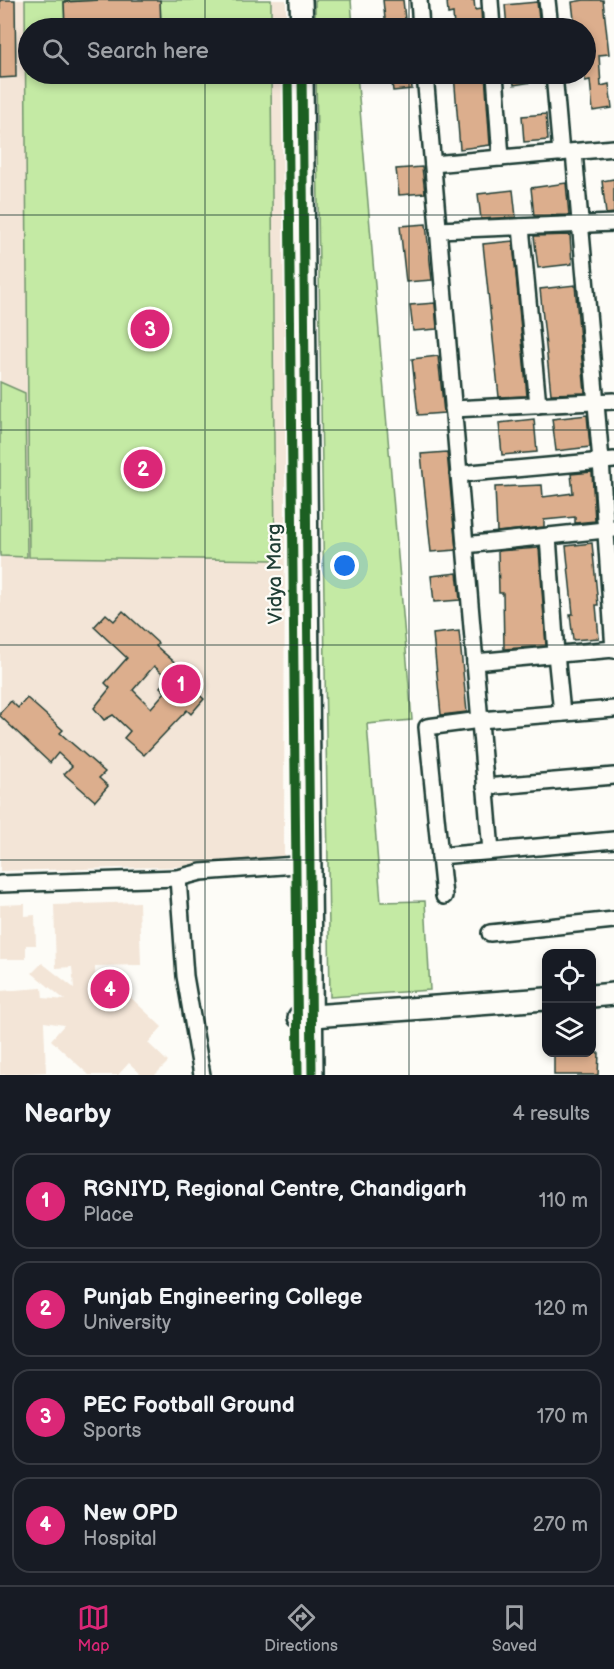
<!DOCTYPE html>
<html lang="en">
<head>
<meta charset="utf-8">
<style>
  :root { --surface:#171b24; --page:#20242c; --text:#f1f3f6; --muted:#9ea1a6; --line:#363941; --accent:#db2777 }
  body { margin:0; font-family:"Balsamiq Sans",sans-serif; background:var(--page); color:var(--text) }
  .controls { position:absolute; right:18px; bottom:18px; display:grid; overflow:hidden; border-radius:12px; box-shadow:0 3px 9px #0003 }
  .controls button { width:54px; height:54px; display:grid; place-items:center; padding:0; border:0; border-bottom:2px solid var(--line); background:var(--surface); color:var(--text); font:30px sans-serif }
  .you { position:absolute; left:345px; top:566px; width:21px; height:21px; margin:-15px; border:4px solid #fff; border-radius:50%; background:#1a73e8; box-shadow:0 0 0 9px #1a73e833 }
  .badge { display:grid; place-items:center; width:39px; height:39px; border-radius:50%; background:var(--accent); color:#fff; font-size:20px; font-weight:700 }
  .pin { position:absolute; translate:-50% -50%; border:3px solid #fff; box-shadow:0 2px 6px #0006 }
  .list { margin:0; padding:0; list-style:none }
  h2 { display:flex; justify-content:space-between; align-items:center; height:78px; margin:0; padding:0 24px; font-size:26px }
  h2 small { font-size:20px; font-weight:400; color:var(--muted) }
  .list li { display:grid; grid-template-columns:39px 1fr auto; gap:18px; align-items:center; box-sizing:border-box; height:96px; margin:0 12px 12px; padding:0 12px; border:2px solid var(--line); border-radius:18px }
  .list b { display:block; font-size:22px; white-space:nowrap }
  .list p { margin:0; font-size:20px; white-space:nowrap; color:var(--muted) }
  .list em { font-size:20px; font-style:normal; color:var(--muted) }
  .icon { flex:none; width:33px; height:33px; fill:none; stroke:currentColor; stroke-width:2; stroke-linecap:round; stroke-linejoin:round }
  .map { position:relative; flex:none; width:614px; height:1075px; overflow:hidden }
  .search { position:absolute; background:var(--surface); box-shadow:0 3px 9px #0003; left:18px; right:18px; top:18px; height:66px; display:flex; align-items:center; gap:15px; box-sizing:border-box; padding:0 21px; border-radius:33px; color:var(--muted); font-size:22px }
  .sheet { height:510px; background:var(--surface) }
  nav { display:flex; justify-content:space-around; align-items:center; box-sizing:border-box; height:84px; border-top:2px solid var(--line); background:var(--surface); font-size:16px; color:var(--muted) }
  nav a { display:grid; justify-items:center; gap:3px }
  nav .on { color:var(--accent) }
  .map>svg:first-child { display:block }
  .built { fill:#f3e5d7 }
  .green { fill:#c4eaa4; stroke:#72946c; stroke-width:1.5 }
  .building { fill:#dcae8d; stroke:#1f3d34; stroke-width:1.5; fill-rule:evenodd }
  .lines { fill:none; stroke-linecap:round; stroke-linejoin:round }
  .street-casing { stroke:#1f3d34; stroke-width:20 }
  .secondary-casing { stroke:#1f3d34; stroke-width:26 }
  .street { stroke:#fdfcf7; stroke-width:15 }
  .secondary { stroke:#fdfcf7; stroke-width:21 }
  .cycleway-casing { stroke:#fdfcf7; stroke-width:13 }
  .cycleway { stroke:#1b5e20; stroke-width:9 }
  .grid { fill:none; stroke:#1f3d34; stroke-width:1.5; stroke-opacity:0.55 }
  .labels { text-anchor:middle; stroke-width:4.5; stroke-linejoin:round; paint-order:stroke }
  .street-label { font-size:20px; fill:#1f3d34; stroke:#fdfcf7 }
</style>
</head>
<body>
<div class="map">
<svg width="614" height="1075" viewBox="0 0 614 1075">
  <rect width="100%" height="100%" fill="#fdfcf7"/>
  <filter id="ink" filterUnits="userSpaceOnUse"><feTurbulence type="fractalNoise" baseFrequency=".0167" numOctaves="2"/><feDisplacementMap in="SourceGraphic" scale="12" xChannelSelector="R" yChannelSelector="G"/><feConvolveMatrix kernelMatrix="1 2 1 2 8 2 1 2 1" color-interpolation-filters="sRGB"/></filter>
  <g filter="url(#ink)">
    <!-- built -->
    <g class="built">
      <polygon points="0,0 286,0 286,28 28,28 28,74 286,74 284,864 0,871"/>
      <polygon points="139,902 141,965 95,966 95,992 109,977 162,1027 148,1043 168,1062 155,1075 142,1075 129,1063 118,1075 89,1075 51,1040 64,1025 44,1022 46,1072 0,1075 0,991 42,988 43,998 65,1000 32,973 42,963 74,988 72,967 56,968 54,905"/>
      <polygon points="25,904 25,916 35,915 36,945 26,945 26,959 0,959 0,905"/>
    </g>
    <!-- green -->
    <g class="green">
      <polygon points="25,0 101,0 64,2 65,28 28,28 28,74 271,74 275,560 29,557"/>
      <polygon points="160,0 271,0 271,28 161,28"/>
      <polygon points="315,0 351,0 353,28 315,28"/>
      <polygon points="316,74 357,74 412,720 367,724 381,902 425,901 430,990 330,997"/>
      <polygon points="0,382 25,393 27,557 0,556"/>
    </g>
    <!-- building -->
    <g class="building">
      <polygon points="0,0 15,0 16,77 0,78"/>
      <polygon points="101,0 160,0 161,28 65,28 64,2"/>
      <polygon points="383,0 403,0 406,28 386,28"/>
      <polygon points="474,0 475,10 481,9 482,28 454,28 453,13 448,14 447,1"/>
      <polygon points="584,0 603,0 609,54 599,55 601,86 609,84 612,108 593,111 590,80 585,81 585,28 575,28 572,2"/>
      <polygon points="537,2 540,27 507,28 505,5"/>
      <polygon points="391,74 411,74 412,89 393,91"/>
      <polygon points="454,74 485,74 490,145 460,149"/>
      <polygon points="513,74 544,74 545,80 514,85"/>
      <polygon points="546,114 548,140 524,142 522,116"/>
      <polygon points="422,167 425,193 399,195 396,169"/>
      <polygon points="614,179 614,213 606,214 602,181"/>
      <polygon points="566,183 569,215 534,216 531,188"/>
      <polygon points="513,190 516,217 481,219 478,194"/>
      <polygon points="426,224 432,280 406,282 400,226"/>
      <polygon points="570,235 572,264 538,268 534,236"/>
      <polygon points="513,241 527,396 499,397 483,244"/>
      <polygon points="575,285 585,393 551,394 540,289"/>
      <polygon points="435,303 437,329 413,331 410,305"/>
      <polygon points="438,356 444,413 418,415 412,359"/>
      <polygon points="587,415 590,447 556,451 552,419"/>
      <polygon points="534,419 537,452 502,455 499,423"/>
      <polygon points="447,452 456,550 431,552 421,454"/>
      <polygon points="592,472 595,521 575,523 575,517 544,520 544,527 497,532 495,487 542,485 543,497 573,493 571,474"/>
      <polygon points="592,543 598,605 596,605 599,638 573,640 570,614 573,614 566,546"/>
      <polygon points="539,548 546,646 504,649 503,593 499,593 498,551"/>
      <polygon points="457,573 460,600 434,602 431,576"/>
      <path d="M123,611L158,643L156,646L201,685L195,691L204,699L191,714L187,710L144,755L124,738L130,731L113,715L104,720L94,708L110,688L105,683L127,658L94,627L106,614L114,621ZM154,666L168,678L160,687L165,692L151,708L133,690Z"/>
      <polygon points="459,631 467,712 441,715 433,634"/>
      <polygon points="27,698 63,730 60,733 105,772 99,778 108,786 95,801 64,774 72,766 58,753 50,763 0,716 0,713 11,701 18,708"/>
      <polygon points="554,1053 599,1053 598,1075 554,1075"/>
    </g>
    <g class="lines">
      <!-- street casing -->
      <g class="street-casing">
        <g id="street">
          <polyline points="419,0 421,28"/>
          <polyline points="490,0 492,28"/>
          <polyline points="547,0 550,28"/>
          <polyline points="425,74 491,851"/>
          <polyline points="495,74 501,158"/>
          <polyline points="554,74 561,153"/>
          <polyline points="574,152 601,461 614,650"/>
          <polyline points="433,164 614,148"/>
          <polyline points="521,227 538,405"/>
          <polyline points="438,230 614,223"/>
          <polyline points="453,409 614,401"/>
          <polyline points="459,474 614,460"/>
          <polyline points="548,536 556,654 562,713"/>
          <polyline points="465,545 614,529"/>
          <polyline points="475,662 614,649"/>
          <polyline points="485,787 614,776"/>
          <polyline points="440,856 614,840"/>
          <polyline points="0,884 178,878"/>
          <polyline points="444,896 427,727 480,720 614,709"/>
          <polyline points="490,933 614,920"/>
          <polyline points="202,1075 185,976 178,878 201,872 296,865"/>
        </g>
      </g>
      <!-- secondary casing -->
      <g class="secondary-casing">
        <g id="secondary">
          <polyline points="301,0 302,28"/>
          <polyline points="302,74 312,1075"/>
          <polyline points="592,996 614,994"/>
          <polyline points="299,1017 546,999"/>
        </g>
      </g>
      <!-- street -->
      <use href="#street" class="street"/>
      <!-- secondary -->
      <use href="#secondary" class="secondary"/>
      <!-- cycleway casing -->
      <g class="cycleway-casing">
        <g id="cycleway">
          <polyline points="288,74 298,1075"/>
          <polyline points="302,74 312,1075"/>
        </g>
      </g>
      <!-- cycleway -->
      <use href="#cycleway" class="cycleway"/>
    </g>
  </g>
  <!-- grid -->
  <path class="grid" d="M205,0V28M409,0V28M205,74V1075M409,74V1075M0,215H614M0,430H614M0,645H614M0,860H614"/>
  <g class="labels">
    <!-- street labels -->
    <g class="street-label">
      <text transform="translate(274 574) rotate(-91)" y="7">Vidya Marg</text>
    </g>
  </g>
</svg>
<div class="controls">
<button><svg class="icon" aria-label="locate" viewBox="0 0 24 24"><circle cx="12" cy="12" r="6"/><path d="M12 2v4M12 18v4M2 12h4M18 12h4"/></svg></button>
<button><svg class="icon" aria-label="layers" viewBox="0 0 24 24"><path d="M12 4l9 5-9 5-9-5zM3 14l9 5 9-5"/></svg></button>
</div>
<div class="you"></div>
<div class="pin badge" style="left:181px;top:684px">1</div>
<div class="pin badge" style="left:143px;top:469px">2</div>
<div class="pin badge" style="left:150px;top:329px">3</div>
<div class="pin badge" style="left:110px;top:989px">4</div>
<div class="search"><svg class="icon" aria-label="search" viewBox="0 0 24 24"><circle cx="10" cy="10" r="6"/><path d="M15 15l6 6"/></svg>Search here</div>
</div>
<section class="sheet">
<h2>Nearby<small>4 results</small></h2>
<ul class="list">
<li><span class="badge">1</span><div><b>RGNIYD, Regional Centre, Chandigarh</b><p>Place</p></div><em>110 m</em></li>
<li><span class="badge">2</span><div><b>Punjab Engineering College</b><p>University</p></div><em>120 m</em></li>
<li><span class="badge">3</span><div><b>PEC Football Ground</b><p>Sports</p></div><em>170 m</em></li>
<li><span class="badge">4</span><div><b>New OPD</b><p>Hospital</p></div><em>270 m</em></li>
</ul>
</section>
<nav>
<a class="on"><svg class="icon" aria-label="map" viewBox="0 0 24 24"><path d="M3 6l6-2 6 2 6-2v14l-6 2-6-2-6 2zM9 4v14M15 6v14"/></svg>Map</a>
<a><svg class="icon" aria-label="directions" viewBox="0 0 24 24"><path d="M12 3l9 9-9 9-9-9zM9 14v-3h6M13 9l2 2-2 2"/></svg>Directions</a>
<a><svg class="icon" aria-label="saved" viewBox="0 0 24 24"><path d="M7 4h10v16l-5-4-5 4z"/></svg>Saved</a>
</nav>
</body>
</html>
